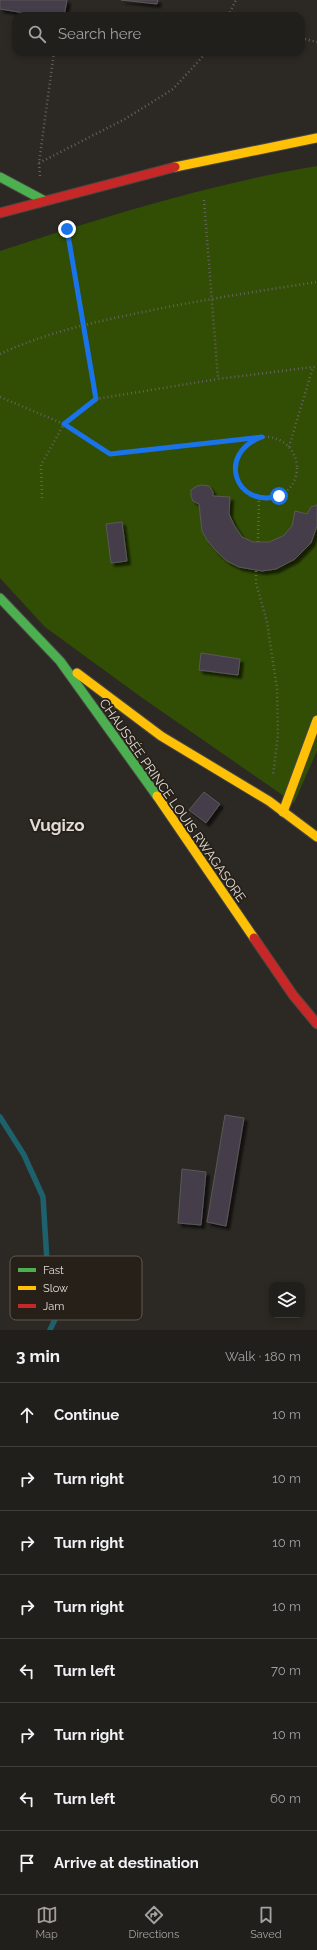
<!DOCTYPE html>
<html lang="en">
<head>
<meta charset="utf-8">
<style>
  :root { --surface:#211f1b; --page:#2d2c28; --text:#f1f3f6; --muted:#a2a2a3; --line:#3e3d3a; --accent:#a29d98 }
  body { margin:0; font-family:Raleway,sans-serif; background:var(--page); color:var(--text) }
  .controls { position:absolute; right:12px; bottom:12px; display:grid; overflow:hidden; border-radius:8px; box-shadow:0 2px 6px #0003 }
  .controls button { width:36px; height:36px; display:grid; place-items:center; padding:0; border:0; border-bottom:1px solid var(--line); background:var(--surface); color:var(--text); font:20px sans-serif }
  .stop { position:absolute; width:12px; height:12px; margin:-9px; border:3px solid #1a73e8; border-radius:50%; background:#fff }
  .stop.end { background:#1a73e8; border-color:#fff; box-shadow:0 1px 4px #0008 }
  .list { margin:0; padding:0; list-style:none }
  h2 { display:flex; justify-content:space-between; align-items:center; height:52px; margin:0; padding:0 16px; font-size:17px }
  h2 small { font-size:13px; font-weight:400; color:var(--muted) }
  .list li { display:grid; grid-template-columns:26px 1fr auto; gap:12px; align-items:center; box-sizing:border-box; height:64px; padding:0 16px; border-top:1px solid var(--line) }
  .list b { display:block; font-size:15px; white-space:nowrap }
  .list em { font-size:13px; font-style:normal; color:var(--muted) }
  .icon { flex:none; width:22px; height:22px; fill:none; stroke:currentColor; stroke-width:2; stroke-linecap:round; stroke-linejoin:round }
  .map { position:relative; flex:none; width:317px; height:1330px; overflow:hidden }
  .search { position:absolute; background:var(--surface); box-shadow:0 2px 6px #0003; left:12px; right:12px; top:12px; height:44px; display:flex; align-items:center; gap:10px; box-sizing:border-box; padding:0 14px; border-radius:12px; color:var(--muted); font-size:15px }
  .sheet { height:564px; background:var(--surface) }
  nav { display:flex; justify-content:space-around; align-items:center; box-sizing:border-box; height:56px; border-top:1px solid var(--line); background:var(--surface); font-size:11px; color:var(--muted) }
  nav a { display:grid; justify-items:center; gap:2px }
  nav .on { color:var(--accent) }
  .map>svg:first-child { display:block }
  .green { fill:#324e05 }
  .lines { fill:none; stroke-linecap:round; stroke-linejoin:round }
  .stream { stroke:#1c616b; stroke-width:5.5 }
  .building { fill:#453d48; stroke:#5a5858; filter:url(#shadow) }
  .fast-casing { stroke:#484641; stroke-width:11 }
  .slow-casing { stroke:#484641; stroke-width:11 }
  .jam-casing { stroke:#484641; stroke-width:11 }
  .path { stroke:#656361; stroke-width:2.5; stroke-dasharray:1 3; stroke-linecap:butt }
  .fast { stroke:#4caf50; stroke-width:9 }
  .slow { stroke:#ffc107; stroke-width:9 }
  .jam { stroke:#c62828; stroke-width:9 }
  .route { stroke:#1a73e8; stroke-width:5 }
  .labels { text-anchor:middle; stroke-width:3.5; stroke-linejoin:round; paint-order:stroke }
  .street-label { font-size:13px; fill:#e1dcd7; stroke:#262018 }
  .district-label { font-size:17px; font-weight:bold; fill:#e1dcd7; stroke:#262018 }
  .key { fill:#262018; stroke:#5e5851; stroke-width:1 }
  .key-label { font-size:11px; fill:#e1dcd7 }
</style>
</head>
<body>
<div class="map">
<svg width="317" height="1330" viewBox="0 0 317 1330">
  <defs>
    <filter id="shadow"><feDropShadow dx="3.5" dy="3.5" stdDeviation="1" flood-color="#0009"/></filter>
  </defs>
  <rect width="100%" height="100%" fill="#2c2924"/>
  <!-- green -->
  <path class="green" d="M317,166V751L294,803L141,697L45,627L0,578V251C104,217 209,184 317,166Z"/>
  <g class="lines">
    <!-- stream -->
    <polyline class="stream" points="0,1117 24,1155 43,1197 47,1262 57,1315 50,1330"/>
  </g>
  <!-- building -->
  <g class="building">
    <polygon points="0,0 67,0 64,16 43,16 0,9"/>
    <polygon points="121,0 158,0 157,4"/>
    <polygon points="202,485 209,486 213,492 213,496 230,497 229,514 234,525 242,537 253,542 269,542 283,536 292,526 295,511 307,514 311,507 317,505 317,526 311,543 295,559 276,569 262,571 239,567 227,561 216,551 207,540 202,531 199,504 193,501 191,496 191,490 197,486"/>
    <polygon points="122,522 127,561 111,563 106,524"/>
    <polygon points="201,653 240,659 238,675 199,670"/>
    <polygon points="204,792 220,804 206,823 189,810"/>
    <polygon points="225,1115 244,1118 226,1226 207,1222"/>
    <polygon points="182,1169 206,1172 201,1225 178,1223"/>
  </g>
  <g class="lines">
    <!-- fast casing -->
    <g class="fast-casing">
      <g id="fast">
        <polyline points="0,177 43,200"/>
        <polyline points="0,598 60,661 157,796"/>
      </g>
    </g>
    <!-- slow casing -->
    <g class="slow-casing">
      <g id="slow">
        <polyline points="175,167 317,138"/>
        <polyline points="77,673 161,736 269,801 317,837"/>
        <polyline points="157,796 254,938"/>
        <polyline points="283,812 317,720"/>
      </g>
    </g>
    <!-- jam casing -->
    <g class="jam-casing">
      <g id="jam">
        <polyline points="0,213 175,167"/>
        <polyline points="254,938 293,995 317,1024"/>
      </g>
    </g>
    <!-- path -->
    <g class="path">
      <polyline points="228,16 236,0"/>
      <polyline points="301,38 317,42"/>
      <polyline points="39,163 125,119 173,89 207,52"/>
      <polyline points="40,176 39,163 54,52"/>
      <polyline points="204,200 218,379 313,367"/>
      <polyline points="67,229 96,399 218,379"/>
      <path d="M0,354C45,333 94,322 143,312C201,300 259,291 317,282"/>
      <polyline points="0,397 64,424 95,399"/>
      <circle cx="266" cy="468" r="31"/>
      <polyline points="289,447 313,367 317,367"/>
      <polyline points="42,498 41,465 64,424 110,454 262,437"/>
      <polyline points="258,542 259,498"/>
      <polyline points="256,571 256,583 267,622 277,689 278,735 273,775"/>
    </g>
    <!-- fast -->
    <use href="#fast" class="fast"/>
    <!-- slow -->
    <use href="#slow" class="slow"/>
    <!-- jam -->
    <use href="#jam" class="jam"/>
  </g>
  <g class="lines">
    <!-- route -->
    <path class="route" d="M67,229L96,399L64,424L110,454L262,437C216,453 235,509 279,496"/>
  </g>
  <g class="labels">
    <!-- street labels -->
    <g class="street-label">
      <text transform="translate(173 800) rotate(55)" y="5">CHAUSSÉE PRINCE LOUIS RWAGASORE</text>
    </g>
    <!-- district labels -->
    <g class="district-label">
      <text x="57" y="831">Vugizo</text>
    </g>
  </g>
  <!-- legend -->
  <rect x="10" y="1256" width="132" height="64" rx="6" class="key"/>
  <rect x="18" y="1268" width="18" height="4" fill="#4caf50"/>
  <rect x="18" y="1286" width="18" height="4" fill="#ffc107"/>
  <rect x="18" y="1304" width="18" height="4" fill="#c62828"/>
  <g class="key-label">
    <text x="43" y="1274">Fast</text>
    <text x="43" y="1292">Slow</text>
    <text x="43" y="1310">Jam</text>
  </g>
</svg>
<div class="controls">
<button><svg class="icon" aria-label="layers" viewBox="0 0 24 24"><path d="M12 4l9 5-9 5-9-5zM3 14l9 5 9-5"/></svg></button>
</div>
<div class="stop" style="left:279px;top:496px"></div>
<div class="stop end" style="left:67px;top:229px"></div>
<div class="search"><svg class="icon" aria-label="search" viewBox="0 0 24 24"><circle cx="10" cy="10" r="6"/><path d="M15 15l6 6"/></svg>Search here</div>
</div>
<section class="sheet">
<h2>3 min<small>Walk · 180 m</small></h2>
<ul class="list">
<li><svg class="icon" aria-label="ahead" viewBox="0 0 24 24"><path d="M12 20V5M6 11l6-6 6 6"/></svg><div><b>Continue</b></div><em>10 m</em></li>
<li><svg class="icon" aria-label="right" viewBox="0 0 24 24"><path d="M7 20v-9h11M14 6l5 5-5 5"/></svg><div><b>Turn right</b></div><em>10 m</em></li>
<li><svg class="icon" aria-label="right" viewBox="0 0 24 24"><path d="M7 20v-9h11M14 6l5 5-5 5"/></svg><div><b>Turn right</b></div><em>10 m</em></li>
<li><svg class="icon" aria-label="right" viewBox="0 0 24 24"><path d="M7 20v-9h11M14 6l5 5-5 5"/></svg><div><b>Turn right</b></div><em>10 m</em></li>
<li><svg class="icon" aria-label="left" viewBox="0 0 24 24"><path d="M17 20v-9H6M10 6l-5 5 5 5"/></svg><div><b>Turn left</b></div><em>70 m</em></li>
<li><svg class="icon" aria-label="right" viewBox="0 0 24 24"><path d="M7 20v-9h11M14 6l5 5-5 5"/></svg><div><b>Turn right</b></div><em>10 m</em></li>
<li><svg class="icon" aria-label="left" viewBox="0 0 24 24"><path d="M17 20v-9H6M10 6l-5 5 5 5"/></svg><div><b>Turn left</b></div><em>60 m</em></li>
<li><svg class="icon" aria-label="arrive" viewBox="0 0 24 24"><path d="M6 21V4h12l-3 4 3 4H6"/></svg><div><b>Arrive at destination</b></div></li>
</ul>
</section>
<nav>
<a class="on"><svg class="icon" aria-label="map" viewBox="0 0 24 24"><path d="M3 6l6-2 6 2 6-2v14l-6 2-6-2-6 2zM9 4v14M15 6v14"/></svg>Map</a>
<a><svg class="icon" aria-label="directions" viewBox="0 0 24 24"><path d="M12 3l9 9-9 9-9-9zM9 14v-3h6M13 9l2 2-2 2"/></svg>Directions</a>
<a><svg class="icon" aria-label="saved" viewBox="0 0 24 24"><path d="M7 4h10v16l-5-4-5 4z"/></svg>Saved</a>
</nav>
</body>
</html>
